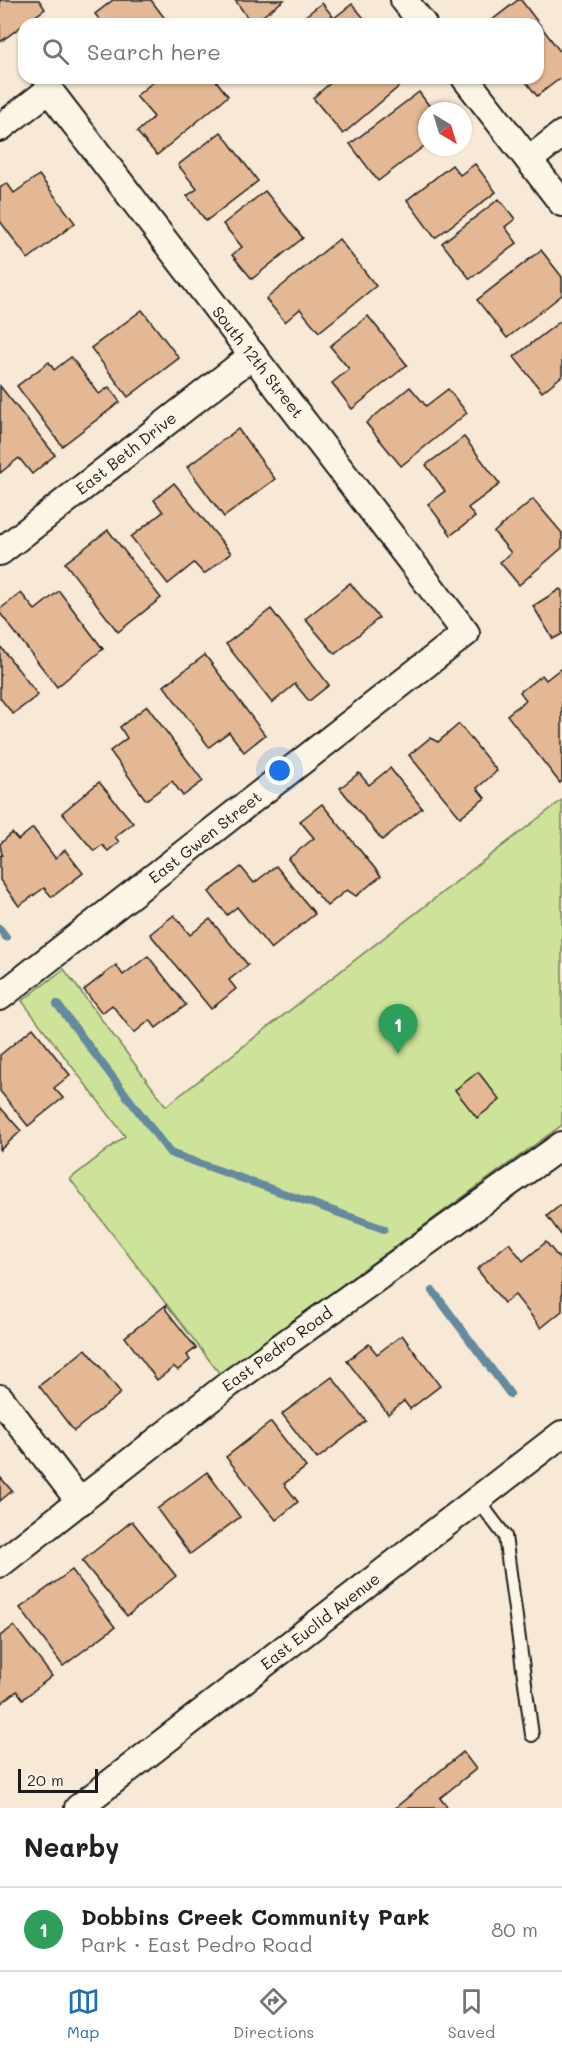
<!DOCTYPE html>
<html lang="en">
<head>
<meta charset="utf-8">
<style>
  :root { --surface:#fff; --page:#f6f6f6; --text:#202124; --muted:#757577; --line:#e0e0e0; --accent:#1f6fb2 }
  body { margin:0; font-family:Mali,sans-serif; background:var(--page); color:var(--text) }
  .compass { position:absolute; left:418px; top:102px; width:54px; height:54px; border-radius:50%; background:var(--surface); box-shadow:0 2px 4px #0004; rotate:142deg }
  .scale { position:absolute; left:18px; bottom:15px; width:80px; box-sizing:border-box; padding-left:6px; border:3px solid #1c1c1c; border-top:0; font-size:16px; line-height:21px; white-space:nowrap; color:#1c1c1c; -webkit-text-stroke:4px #fcf5e5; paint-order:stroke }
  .you { position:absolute; left:280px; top:771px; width:21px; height:21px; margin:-15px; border:4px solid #fff; border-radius:50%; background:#1a73e8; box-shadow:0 0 0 9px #1a73e833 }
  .badge { display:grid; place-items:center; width:39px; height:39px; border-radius:50%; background:var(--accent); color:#fff; font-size:20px; font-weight:700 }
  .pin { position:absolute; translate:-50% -50px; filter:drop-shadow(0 2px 3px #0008) }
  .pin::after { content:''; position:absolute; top:32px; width:21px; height:18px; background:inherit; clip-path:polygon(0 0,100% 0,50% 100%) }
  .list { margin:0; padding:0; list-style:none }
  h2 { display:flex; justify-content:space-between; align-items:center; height:78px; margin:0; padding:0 24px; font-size:26px }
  h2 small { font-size:20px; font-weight:400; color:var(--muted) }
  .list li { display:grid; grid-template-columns:39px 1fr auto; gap:18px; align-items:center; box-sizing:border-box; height:84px; padding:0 24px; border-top:2px solid var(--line) }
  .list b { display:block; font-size:22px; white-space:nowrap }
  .list p { margin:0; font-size:20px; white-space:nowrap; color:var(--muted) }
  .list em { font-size:20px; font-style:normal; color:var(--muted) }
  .icon { flex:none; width:33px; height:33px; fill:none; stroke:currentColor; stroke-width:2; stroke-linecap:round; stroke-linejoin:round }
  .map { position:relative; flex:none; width:562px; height:1808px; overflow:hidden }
  .search { position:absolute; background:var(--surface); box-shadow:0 2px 4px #0004; left:18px; right:18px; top:18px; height:66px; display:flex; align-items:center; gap:15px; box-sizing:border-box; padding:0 21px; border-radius:18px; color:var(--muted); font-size:22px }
  .sheet { height:162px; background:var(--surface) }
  nav { display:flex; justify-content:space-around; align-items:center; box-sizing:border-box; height:84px; border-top:2px solid var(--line); background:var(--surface); font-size:16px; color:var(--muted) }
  nav a { display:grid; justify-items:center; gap:3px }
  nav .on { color:var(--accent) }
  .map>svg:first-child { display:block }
  .green { fill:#cce399; stroke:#74805a; stroke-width:1.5 }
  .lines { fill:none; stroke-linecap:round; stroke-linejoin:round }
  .stream { stroke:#648a9e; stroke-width:8 }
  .building { fill:#e4b894; stroke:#1c1c1c; stroke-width:1.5 }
  .lane-casing { stroke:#1c1c1c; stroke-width:16 }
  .street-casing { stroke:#1c1c1c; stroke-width:30 }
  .lane { stroke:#fcf5e5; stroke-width:12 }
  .street { stroke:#fcf5e5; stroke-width:26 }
  .labels { text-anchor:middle; stroke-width:6; stroke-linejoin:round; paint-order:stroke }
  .street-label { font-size:16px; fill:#1c1c1c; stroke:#fcf5e5 }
</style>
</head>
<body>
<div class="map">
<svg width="562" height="1808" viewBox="0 0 562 1808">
  <rect width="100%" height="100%" fill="#f7e9d5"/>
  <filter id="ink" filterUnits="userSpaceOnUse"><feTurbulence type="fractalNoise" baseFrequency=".0167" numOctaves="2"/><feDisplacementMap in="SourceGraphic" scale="12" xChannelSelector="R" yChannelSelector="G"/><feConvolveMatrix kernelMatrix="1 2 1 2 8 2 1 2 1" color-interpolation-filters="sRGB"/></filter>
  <g filter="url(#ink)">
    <!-- green -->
    <polygon class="green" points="562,800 562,1125 220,1374 70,1179 125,1136 22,1001 64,969 166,1106"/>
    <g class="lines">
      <!-- stream -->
      <g class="stream">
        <polyline points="0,929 6,937"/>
        <polyline points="57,1004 170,1153 384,1229"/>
        <polyline points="433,1291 510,1394"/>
      </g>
    </g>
    <!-- building -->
    <g class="building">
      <polygon points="0,0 39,0 45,9 0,42"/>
      <polygon points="113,0 151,0 169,24 103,24 95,14"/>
      <polygon points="235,0 284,0 252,24"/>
      <polygon points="518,0 521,0 562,54 562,77 537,96 523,78 538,78 538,24 487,24"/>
      <polygon points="322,3 334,18 352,4 369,24 295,24"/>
      <polygon points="158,78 214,78 228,96 157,155 137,132 154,117 136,96"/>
      <polygon points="336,78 409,78 343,134 313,98"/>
      <polygon points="419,92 433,111 427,111 427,144 378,181 350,144"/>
      <polygon points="221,132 258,181 206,221 187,196 197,189 178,165"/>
      <polygon points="475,164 496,192 435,238 407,200 452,165 460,175"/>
      <polygon points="39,175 75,223 28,259 0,221 0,188 7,183 14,193"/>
      <polygon points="265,191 303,238 252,279 232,255 242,247 223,224"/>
      <polygon points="499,199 515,219 505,227 517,243 470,279 442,243"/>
      <polygon points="339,239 376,286 319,332 300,309 285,322 266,299"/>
      <polygon points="541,250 562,277 562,295 507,338 477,300"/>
      <polygon points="142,310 179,358 128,397 91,348"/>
      <polygon points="368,316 407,365 352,409 332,383 349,369 330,346"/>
      <polygon points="562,320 562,376 542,392 514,357"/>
      <polygon points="71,357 99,394 109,387 120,402 62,446 17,386 49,362 54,370"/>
      <polygon points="0,386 55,455 32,474 19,458 0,473"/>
      <polygon points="410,387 426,406 448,389 467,413 401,466 366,423"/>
      <polygon points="238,429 275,479 224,517 187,467"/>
      <polygon points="464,437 500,484 468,508 475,517 451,535 428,504 445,491 426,465"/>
      <polygon points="174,483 231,553 204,574 194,563 168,584 131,537 163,512 154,500"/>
      <polygon points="533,499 562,533 562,548 519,585 500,562 511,553 494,532"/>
      <polygon points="108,530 161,598 118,632 65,563"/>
      <polygon points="350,583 379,618 335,654 305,619"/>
      <polygon points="560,589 562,591 562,634 553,639 533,606"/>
      <polygon points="59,591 103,649 57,687 0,613 0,609 21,593 35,610"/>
      <polygon points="271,609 329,685 309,701 295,684 272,703 226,644"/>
      <polygon points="0,646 38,695 13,714 0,698"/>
      <polygon points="205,655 265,735 244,752 229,732 209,747 164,686"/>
      <polygon points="560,669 562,671 562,781 560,783 507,715 526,700 520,692 542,675 546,680"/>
      <polygon points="147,706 203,781 183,796 172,781 146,800 110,751 127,738 120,727"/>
      <polygon points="459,724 497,771 477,788 485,798 460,817 409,755 430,738 438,742"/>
      <polygon points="390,768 422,808 382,840 340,788 359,773 369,785"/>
      <polygon points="99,782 133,823 115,837 119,842 108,851 102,845 94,851 62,813"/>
      <polygon points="322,804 381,876 356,896 347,890 327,906 288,859 314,838 300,821"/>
      <polygon points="33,828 55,858 65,850 83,873 52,897 44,888 19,906 0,880 0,856 2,855 0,844 12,833 18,840"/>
      <polygon points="276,866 315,914 271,949 237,907 227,915 209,892 241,867 254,883"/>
      <polygon points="174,915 190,935 210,919 248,965 229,980 236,989 211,1009 150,934"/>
      <polygon points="148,956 186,1005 156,1028 150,1020 134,1033 112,1005 102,1013 84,990 116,965 123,975"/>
      <polygon points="33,1028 70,1075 54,1088 63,1098 28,1126 0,1091 0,1055"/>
      <polygon points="478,1072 500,1100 477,1118 455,1090"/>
      <polygon points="0,1107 21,1131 0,1150"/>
      <polygon points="562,1204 562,1236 547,1216"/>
      <polygon points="546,1242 562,1262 562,1311 541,1328 515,1295 504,1303 477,1269 509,1243 523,1261"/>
      <polygon points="166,1305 166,1310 196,1348 187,1355 190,1360 178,1370 174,1367 157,1380 125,1337"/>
      <polygon points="402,1335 440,1386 410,1409 404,1401 388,1414 347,1361 369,1344 377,1354"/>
      <polygon points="86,1349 121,1393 74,1431 39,1386"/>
      <polygon points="332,1377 366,1421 317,1459 282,1414"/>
      <polygon points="271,1422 306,1467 284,1484 298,1502 276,1520 226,1457"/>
      <polygon points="207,1472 240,1517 190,1554 157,1509"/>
      <polygon points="0,1477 12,1491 0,1501"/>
      <polygon points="132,1521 176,1576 127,1616 82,1561"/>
      <polygon points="72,1570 115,1627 63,1666 20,1608"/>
      <polygon points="14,1626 52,1676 23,1699 17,1691 0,1704 0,1636"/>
      <polygon points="463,1752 476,1769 440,1798 448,1808 395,1808"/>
    </g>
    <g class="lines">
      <!-- lane casing -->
      <g class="lane-casing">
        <polyline id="lane" points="477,1499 505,1536 532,1735"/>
      </g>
      <!-- street casing -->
      <g class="street-casing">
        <g id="street">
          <polyline points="404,0 423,24"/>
          <polyline points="465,78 562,203"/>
          <polyline points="0,128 49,90 466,633 0,997"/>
          <polyline points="529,160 562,134"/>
          <polyline points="0,552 253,355"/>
          <polyline points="0,1398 80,1502"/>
          <polyline points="0,1564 229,1384 562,1145"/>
          <polyline points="78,1808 562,1434"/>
        </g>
      </g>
      <!-- lane -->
      <use href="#lane" class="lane"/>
      <!-- street -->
      <use href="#street" class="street"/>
    </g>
  </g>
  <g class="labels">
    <!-- street labels -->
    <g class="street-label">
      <text transform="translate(258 362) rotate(52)" y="6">South 12th Street</text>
      <text transform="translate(126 453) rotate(-38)" y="6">East Beth Drive</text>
      <text transform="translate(205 837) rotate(-38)" y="6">East Gwen Street</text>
      <text transform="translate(277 1349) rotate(-36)" y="6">East Pedro Road</text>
      <text transform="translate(320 1621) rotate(-38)" y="6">East Euclid Avenue</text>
    </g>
  </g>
</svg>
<svg class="compass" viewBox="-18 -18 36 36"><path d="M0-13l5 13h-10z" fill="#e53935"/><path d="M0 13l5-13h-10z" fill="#757577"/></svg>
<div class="scale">20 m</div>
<div class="you"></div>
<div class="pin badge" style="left:398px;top:1054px;background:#2e9e5b">1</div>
<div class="search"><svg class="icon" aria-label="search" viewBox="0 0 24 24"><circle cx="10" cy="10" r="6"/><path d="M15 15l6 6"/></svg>Search here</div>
</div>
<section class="sheet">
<h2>Nearby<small></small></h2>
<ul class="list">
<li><span class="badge" style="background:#2e9e5b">1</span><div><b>Dobbins Creek Community Park</b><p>Park · East Pedro Road</p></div><em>80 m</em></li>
</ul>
</section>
<nav>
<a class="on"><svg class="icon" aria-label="map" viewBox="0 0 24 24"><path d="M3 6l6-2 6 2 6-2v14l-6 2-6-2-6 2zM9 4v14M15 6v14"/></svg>Map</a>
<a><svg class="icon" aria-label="directions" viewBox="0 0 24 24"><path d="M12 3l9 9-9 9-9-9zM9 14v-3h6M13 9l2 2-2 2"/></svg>Directions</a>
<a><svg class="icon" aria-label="saved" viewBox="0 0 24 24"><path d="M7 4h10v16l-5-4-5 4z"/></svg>Saved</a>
</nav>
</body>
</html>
